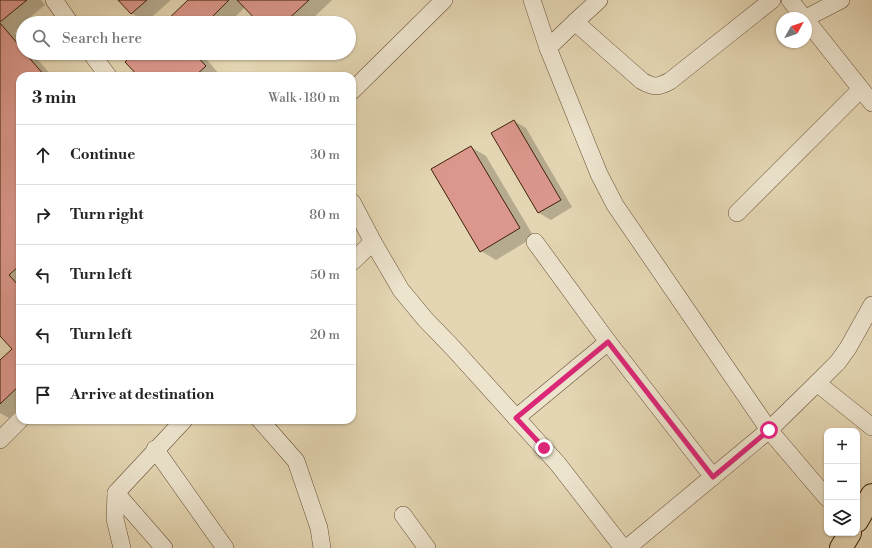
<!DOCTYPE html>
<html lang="en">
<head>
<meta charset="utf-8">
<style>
  :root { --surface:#fff; --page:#f2f2f2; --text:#222; --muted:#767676; --line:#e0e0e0 }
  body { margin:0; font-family:"Libre Bodoni",serif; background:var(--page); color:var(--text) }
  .controls { position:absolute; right:12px; bottom:12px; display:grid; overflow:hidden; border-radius:8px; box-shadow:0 1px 3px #0004 }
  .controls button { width:36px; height:36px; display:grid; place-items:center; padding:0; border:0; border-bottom:1px solid var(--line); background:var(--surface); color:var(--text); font:20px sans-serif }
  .compass { position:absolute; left:776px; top:12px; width:36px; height:36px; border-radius:50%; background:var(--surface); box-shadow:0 1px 3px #0004; rotate:50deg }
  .stop { position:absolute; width:12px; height:12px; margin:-9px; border:3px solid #db2777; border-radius:50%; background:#fff }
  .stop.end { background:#db2777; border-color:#fff; box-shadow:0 1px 4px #0008 }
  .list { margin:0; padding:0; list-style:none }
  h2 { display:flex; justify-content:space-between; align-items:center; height:52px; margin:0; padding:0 16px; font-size:17px }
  h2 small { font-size:13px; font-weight:400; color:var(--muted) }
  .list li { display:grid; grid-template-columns:26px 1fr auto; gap:12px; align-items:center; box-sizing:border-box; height:60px; padding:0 16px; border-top:1px solid var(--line) }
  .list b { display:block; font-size:15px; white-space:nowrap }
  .list em { font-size:13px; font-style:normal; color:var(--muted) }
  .icon { flex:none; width:22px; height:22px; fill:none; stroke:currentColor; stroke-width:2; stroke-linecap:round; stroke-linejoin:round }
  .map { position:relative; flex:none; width:872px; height:548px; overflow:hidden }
  .search { position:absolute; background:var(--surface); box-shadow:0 1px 3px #0004; left:16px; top:16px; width:340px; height:44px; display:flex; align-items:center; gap:10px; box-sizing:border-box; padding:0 14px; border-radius:22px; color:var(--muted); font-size:15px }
  .panel { position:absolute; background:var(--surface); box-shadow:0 1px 3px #0004; left:16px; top:72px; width:340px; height:352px; border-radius:12px }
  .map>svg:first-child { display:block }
  .shadow { fill:#0003 }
  .building { fill:#db978c; stroke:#3f2109 }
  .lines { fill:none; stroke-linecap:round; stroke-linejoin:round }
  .minor-casing { stroke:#684e34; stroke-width:18 }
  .major-casing { stroke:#3f2109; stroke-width:24 }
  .minor { stroke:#ede4ce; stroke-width:17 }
  .major { stroke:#e4d6b3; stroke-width:22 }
  .route { stroke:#db2777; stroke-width:5 }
</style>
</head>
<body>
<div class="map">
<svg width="872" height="548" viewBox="0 0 872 548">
  <rect width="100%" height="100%" fill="#e4d6b3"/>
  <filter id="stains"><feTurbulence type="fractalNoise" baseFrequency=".005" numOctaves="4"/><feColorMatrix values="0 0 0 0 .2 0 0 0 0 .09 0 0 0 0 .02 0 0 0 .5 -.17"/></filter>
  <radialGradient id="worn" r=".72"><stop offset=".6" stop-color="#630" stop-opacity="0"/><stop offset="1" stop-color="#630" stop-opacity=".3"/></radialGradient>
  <!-- shadow -->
  <g class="shadow">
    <polygon points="0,0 41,0 45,5 23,23 16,30 17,31 15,33 23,42 23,53 32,53 52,76 20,76 20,407 9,418 0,413 0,362 13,349 0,334"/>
    <polygon points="120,0 171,0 146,22 131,13"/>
    <polygon points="189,0 332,0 308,23 260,23 245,7 229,23 166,23"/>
    <polygon points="135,53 201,53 220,75 140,76"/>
    <polygon points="514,121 526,128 572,207 551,220 539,213 493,134"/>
    <polygon points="471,147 486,156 534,237 496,260 481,251"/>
  </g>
  <!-- building -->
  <g class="building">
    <polygon points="0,0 27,0 0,22"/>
    <polygon points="118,0 147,0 131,14"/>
    <polygon points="188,0 229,0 206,23 164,23"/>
    <polygon points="237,0 309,0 284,23 259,23"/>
    <polygon points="0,23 23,50 23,53 25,53 45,76 20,76 20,265 9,275 20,287 20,385 0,404 0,360 12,349 0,336"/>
    <polygon points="134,53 194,53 206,66 195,76 138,76 125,62"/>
    <polygon points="514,120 561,200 538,213 491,133"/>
    <polygon points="471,146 520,228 480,252 431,169"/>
  </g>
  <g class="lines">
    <!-- minor casing -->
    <g class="minor-casing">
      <g id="minor">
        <polyline points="54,0 70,23"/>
        <polyline points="532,0 548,48 599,174 615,205 769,430 827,498"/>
        <polyline points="790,0 804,18"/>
        <polyline points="806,18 841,0"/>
        <polyline points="806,20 872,103"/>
        <polyline points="575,22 599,0"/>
        <path d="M548,48L575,22L642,81C654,88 659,87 670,81L772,0"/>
        <polyline points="91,53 108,76"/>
        <polyline points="352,91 444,0"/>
        <polyline points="352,202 373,242 401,290 425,319 453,348 558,464 623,548"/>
        <polyline points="737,213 861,89"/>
        <polyline points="535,242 608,342 713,477"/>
        <polyline points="352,262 373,242"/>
        <polyline points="817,383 872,427"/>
        <polyline points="516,418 608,342"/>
        <polyline points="260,420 296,461 319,528 322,548"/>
        <polyline points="0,440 20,420"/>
        <polyline points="155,449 225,548"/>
        <polyline points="116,493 164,548"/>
        <polyline points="403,515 427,548"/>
        <polyline points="122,548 115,519 116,493 184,420"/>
        <polyline points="627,548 769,430 817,383 838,362 848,348 872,305"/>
      </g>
    </g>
    <!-- major casing -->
    <g class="major-casing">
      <g id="major">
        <polyline points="857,521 872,495"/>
        <polyline points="841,548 850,533"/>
      </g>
    </g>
    <!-- minor -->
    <use href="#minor" class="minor"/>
    <!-- major -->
    <use href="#major" class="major"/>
  </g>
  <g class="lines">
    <!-- route -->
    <polyline class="route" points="544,448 516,418 608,342 713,477 769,430"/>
  </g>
  <rect width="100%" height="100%" filter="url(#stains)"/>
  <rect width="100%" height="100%" fill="url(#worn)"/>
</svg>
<div class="controls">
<button>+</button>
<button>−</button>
<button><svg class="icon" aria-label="layers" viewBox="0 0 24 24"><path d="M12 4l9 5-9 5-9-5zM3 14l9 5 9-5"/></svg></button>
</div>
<svg class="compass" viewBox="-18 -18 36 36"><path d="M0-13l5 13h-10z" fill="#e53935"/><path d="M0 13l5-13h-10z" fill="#767676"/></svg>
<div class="stop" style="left:769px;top:430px"></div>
<div class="stop end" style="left:544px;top:448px"></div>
<div class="search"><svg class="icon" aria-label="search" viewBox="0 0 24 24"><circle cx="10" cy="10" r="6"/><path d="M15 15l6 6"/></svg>Search here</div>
<section class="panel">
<h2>3 min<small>Walk · 180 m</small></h2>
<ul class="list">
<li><svg class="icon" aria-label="ahead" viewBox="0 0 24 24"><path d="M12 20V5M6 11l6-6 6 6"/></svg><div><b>Continue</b></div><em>30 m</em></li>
<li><svg class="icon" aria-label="right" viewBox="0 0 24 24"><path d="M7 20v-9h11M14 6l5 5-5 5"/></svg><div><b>Turn right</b></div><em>80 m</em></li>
<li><svg class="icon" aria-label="left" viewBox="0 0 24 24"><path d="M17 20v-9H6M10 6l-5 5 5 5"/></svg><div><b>Turn left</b></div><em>50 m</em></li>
<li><svg class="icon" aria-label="left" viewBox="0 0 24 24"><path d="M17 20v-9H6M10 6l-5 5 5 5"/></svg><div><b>Turn left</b></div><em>20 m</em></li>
<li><svg class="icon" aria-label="arrive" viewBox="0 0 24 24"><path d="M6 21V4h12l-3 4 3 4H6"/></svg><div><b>Arrive at destination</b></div></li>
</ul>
</section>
</div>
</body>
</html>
